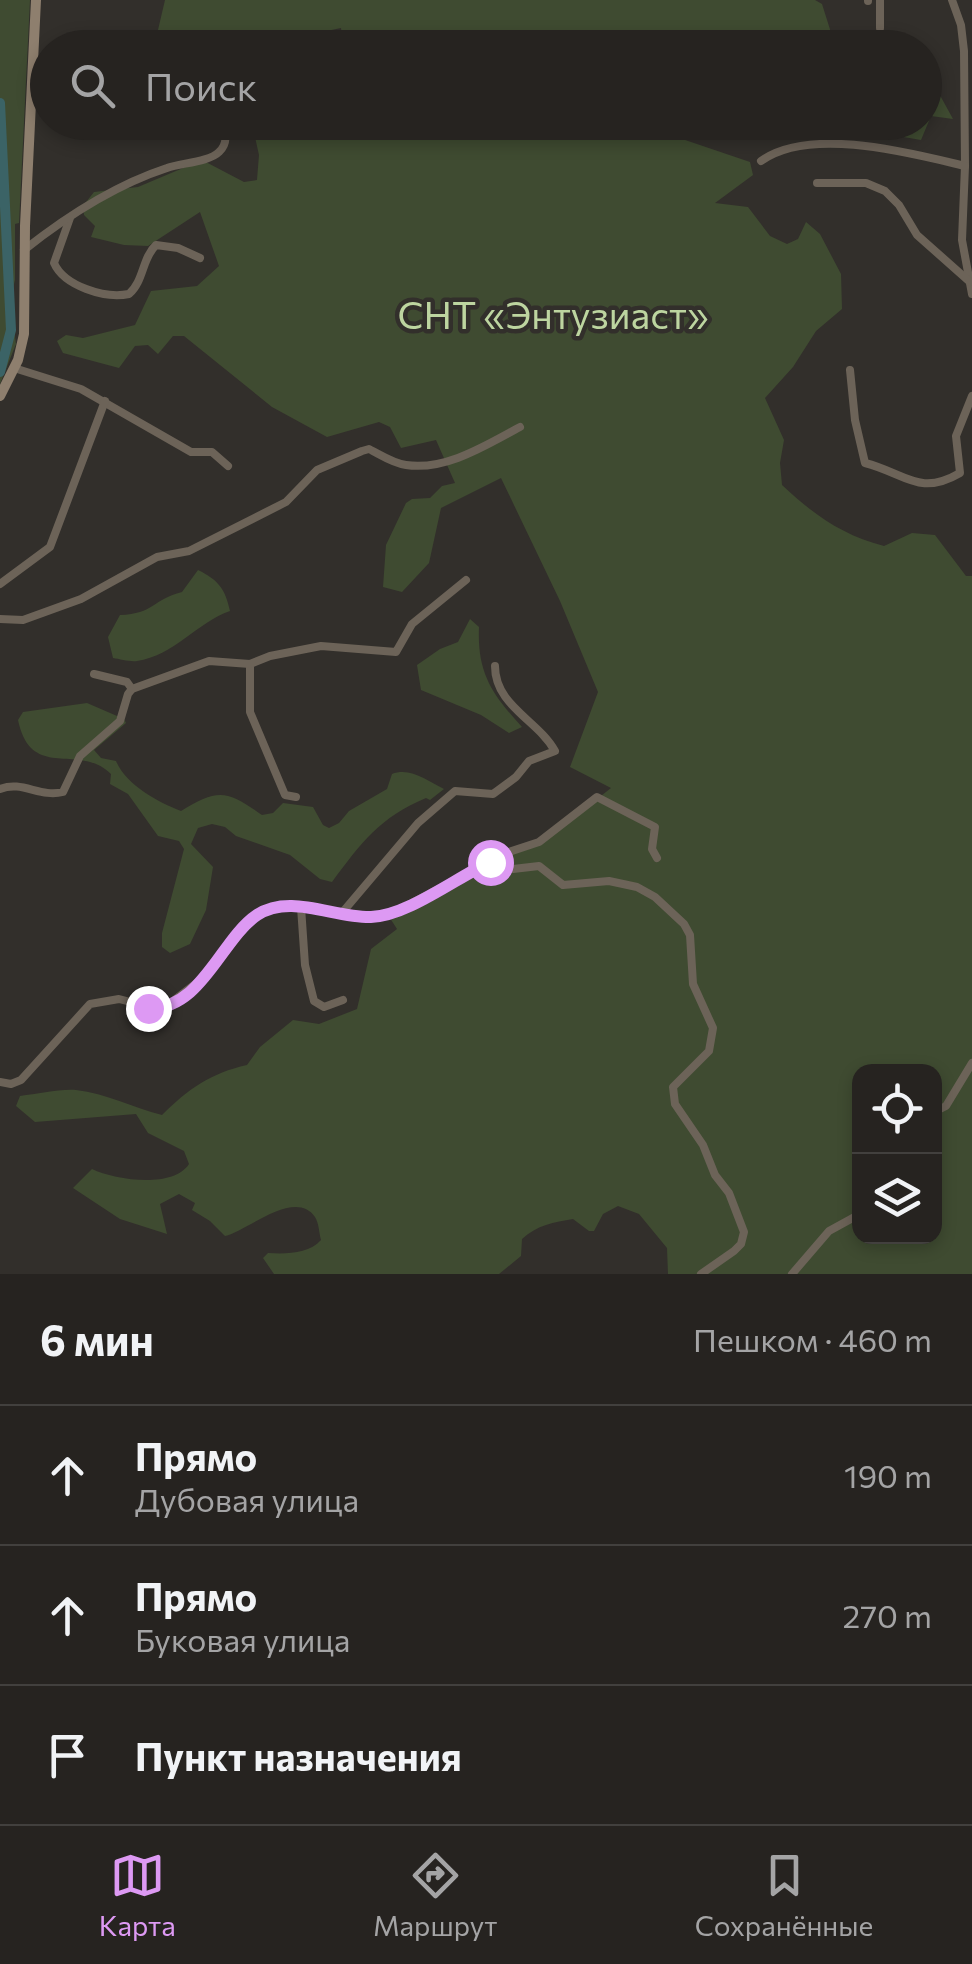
<!DOCTYPE html>
<html lang="ru">
<head>
<meta charset="utf-8">
<style>
  :root { --surface:#262320; --page:#2e2b29; --text:#f1f3f6; --muted:#a4a4a5; --line:#42403e; --accent:#dd99f3 }
  body { margin:0; font-family:Commissioner,sans-serif; background:var(--page); color:var(--text) }
  .controls { position:absolute; right:30px; bottom:30px; display:grid; overflow:hidden; border-radius:20px; box-shadow:0 5px 15px #0003 }
  .controls button { width:90px; height:90px; display:grid; place-items:center; padding:0; border:0; border-bottom:2px solid var(--line); background:var(--surface); color:var(--text); font:50px sans-serif }
  .stop { position:absolute; width:30px; height:30px; margin:-22px; border:8px solid #dd99f3; border-radius:50%; background:#fff }
  .stop.end { background:#dd99f3; border-color:#fff; box-shadow:0 2px 10px #0008 }
  .list { margin:0; padding:0; list-style:none }
  h2 { display:flex; justify-content:space-between; align-items:center; height:130px; margin:0; padding:0 40px; font-size:42px }
  h2 small { font-size:32px; font-weight:400; color:var(--muted) }
  .list li { display:grid; grid-template-columns:65px 1fr auto; gap:30px; align-items:center; box-sizing:border-box; height:140px; padding:0 40px; border-top:2px solid var(--line) }
  .list b { display:block; font-size:38px; white-space:nowrap }
  .list p { margin:0; font-size:32px; white-space:nowrap; color:var(--muted) }
  .list em { font-size:32px; font-style:normal; color:var(--muted) }
  .icon { flex:none; width:55px; height:55px; fill:none; stroke:currentColor; stroke-width:2; stroke-linecap:round; stroke-linejoin:round }
  .map { position:relative; flex:none; width:972px; height:1274px; overflow:hidden }
  .search { position:absolute; background:var(--surface); box-shadow:0 5px 15px #0003; left:30px; right:30px; top:30px; height:110px; display:flex; align-items:center; gap:25px; box-sizing:border-box; padding:0 35px; border-radius:55px; color:var(--muted); font-size:38px }
  .sheet { height:550px; background:var(--surface) }
  nav { display:flex; justify-content:space-around; align-items:center; box-sizing:border-box; height:140px; border-top:2px solid var(--line); background:var(--surface); font-size:28px; color:var(--muted) }
  nav a { display:grid; justify-items:center; gap:5px }
  nav .on { color:var(--accent) }
  .map>svg:first-child { display:block }
  .green { fill:#3f4b31; fill-rule:evenodd }
  .lines { fill:none; stroke-linecap:round; stroke-linejoin:round }
  .river { stroke:#3b6366; stroke-width:10 }
  .street { stroke:#6c6358; stroke-width:8 }
  .secondary { stroke:#8e7f6e; stroke-width:10 }
  .route { stroke:#dd99f3; stroke-width:12 }
  .labels { text-anchor:middle; stroke-width:9; stroke-linejoin:round; paint-order:stroke }
  .park-label { font-size:38px; fill:#bdd5a0; stroke:#322f2b }
</style>
</head>
<body>
<div class="map">
<svg width="972" height="1274" viewBox="0 0 972 1274">
  <rect width="100%" height="100%" fill="#322f2b"/>
  <!-- green -->
  <g class="green">
    <polygon points="0,0 30,0 19,223 15,224 15,280 10,301 16,344 0,384"/>
    <polygon points="165,0 815,0 822,4 834,42 846,47 343,48 341,28 322,32 306,47 154,47"/>
    <polygon points="925,83 936,88 953,119 931,116 921,140 822,123 924,122"/>
    <path d="M267,123H635L750,162L753,175L715,203L748,207L770,236L787,244L798,239L806,222L820,234L841,274L842,309L816,331L793,367L765,398L784,440L780,463L782,485C814,515 842,535 884,546L912,533L935,535L966,576H972V1274H668L667,1248L639,1214L618,1206L603,1214L594,1231H589L573,1219C554,1222 537,1225 522,1239L521,1256L499,1274H274L263,1258L268,1253C286,1254 309,1254 321,1240C319,1233 319,1223 315,1217C295,1188 247,1231 225,1236L210,1221L192,1210L195,1203L179,1194L160,1204L167,1234L120,1219L73,1188L92,1169C115,1180 173,1189 189,1164L184,1151L148,1133L136,1114L35,1122L16,1106L20,1096C38,1094 58,1089 76,1090C106,1093 133,1108 162,1115C188,1089 211,1073 247,1065L260,1047L293,1020L319,1024L357,1009L371,949L397,929L388,915L510,850L540,844L611,788L570,767L598,692L560,601L501,478L441,508L429,563L402,592L383,587L386,545L406,503L412,499L430,498L442,486L455,483L436,440L401,448L390,427L379,422L327,437L272,407L184,336H173L158,354L148,345L135,346L119,368L63,353L57,341L66,335L83,338L135,325L151,291L197,286L219,266L200,212L148,246L124,245L91,237L95,226L84,215L83,206L94,192L138,187L202,160L244,182L257,180L259,155L255,137ZM860,1072H934V1236H860Z"/>
    <path d="M198,570C218,580 225,588 230,611C198,622 173,656 137,661C130,662 120,659 113,658L108,637L120,615C154,614 153,599 182,592Z"/>
    <path d="M470,619L479,627C477,673 492,694 522,727L509,733L481,715L421,690L417,665L440,649L458,642Z"/>
    <path d="M87,703L124,719L126,723L94,750L101,758L116,761C126,785 158,802 181,811C218,788 227,790 262,815L273,813L283,803L313,807L323,825L329,828L339,823L349,811L387,789L392,774C411,767 427,781 444,789L430,800L426,798C380,817 361,843 332,882L320,879L290,855L236,836L225,827L212,824L198,828L191,844L213,867L206,910L190,944L170,953L162,947V933L184,849L179,841L158,836L128,794L110,784L111,774C79,742 31,782 18,720L23,712Z"/>
  </g>
  <g class="lines">
    <!-- river -->
    <polyline class="river" points="0,103 11,330 0,372"/>
    <!-- street -->
    <g class="street">
      <polyline points="880,0 880,28"/>
      <polyline points="952,0 961,25 964,51 965,166 962,240 972,294"/>
      <polyline points="868,1 868,0"/>
      <path d="M761,161C810,126 910,153 965,166"/>
      <polyline points="817,183 866,183 885,191 899,205 917,235 970,282"/>
      <path d="M70,218L54,263C64,286 105,299 129,294C144,281 142,258 156,245L178,248L200,258"/>
      <path d="M24,250C67,216 115,185 167,168C181,163 209,162 219,152C228,144 226,133 223,122"/>
      <polyline points="14,368 81,389 191,452 212,452 228,466"/>
      <path d="M850,370L855,420L865,463C905,473 919,497 960,473L956,436L972,396"/>
      <polyline points="0,584 50,547 105,401"/>
      <path d="M0,619L23,620L81,599L157,557L189,551L286,502L317,470L362,451L369,449C381,455 392,463 406,465C446,471 486,445 520,427"/>
      <polyline points="250,664 250,712 285,795 296,797"/>
      <polyline points="94,674 127,682 132,689"/>
      <path d="M0,789C22,780 40,798 63,792L80,756L120,721L128,694L132,689L209,661L250,664L270,656L321,646L396,652L412,624L466,580"/>
      <polyline points="499,859 513,869 539,866 563,885 609,881 637,887 655,897 684,924 690,935 693,984 713,1028 709,1051 673,1087 675,1104 703,1145 715,1175 729,1193 744,1232 741,1244 734,1251 701,1274"/>
      <polyline points="301,907 305,965 314,1001 324,1007 343,1000"/>
      <path d="M341,914L418,823L455,791L493,794L516,777L529,761L555,751C538,720 495,706 495,666"/>
      <polyline points="0,1082 11,1084 21,1080 90,1004 119,999 154,1008 168,1005 207,975 250,921 264,911 294,906 367,917 393,913 506,853 539,842 597,797 655,827 652,849 657,858"/>
      <polyline points="934,1112 946,1106 972,1063"/>
      <polyline points="792,1274 829,1231 860,1214"/>
    </g>
    <!-- secondary -->
    <polyline class="secondary" points="0,396 18,360 24,334 25,226 36,0"/>
  </g>
  <g class="lines">
    <!-- route -->
    <path class="route" d="M148,1008C201,1011 221,939 257,915C290,893 334,918 371,917C407,916 456,878 490,862"/>
  </g>
  <g class="labels">
    <!-- park labels -->
    <g class="park-label">
      <text x="553" y="329">СНТ «Энтузиаст»</text>
    </g>
  </g>
</svg>
<div class="controls">
<button><svg class="icon" aria-label="locate" viewBox="0 0 24 24"><circle cx="12" cy="12" r="6"/><path d="M12 2v4M12 18v4M2 12h4M18 12h4"/></svg></button>
<button><svg class="icon" aria-label="layers" viewBox="0 0 24 24"><path d="M12 4l9 5-9 5-9-5zM3 14l9 5 9-5"/></svg></button>
</div>
<div class="stop" style="left:490px;top:862px"></div>
<div class="stop end" style="left:148px;top:1008px"></div>
<div class="search"><svg class="icon" aria-label="search" viewBox="0 0 24 24"><circle cx="10" cy="10" r="6"/><path d="M15 15l6 6"/></svg>Поиск</div>
</div>
<section class="sheet">
<h2>6 мин<small>Пешком · 460 m</small></h2>
<ul class="list">
<li><svg class="icon" aria-label="ahead" viewBox="0 0 24 24"><path d="M12 20V5M6 11l6-6 6 6"/></svg><div><b>Прямо</b><p>Дубовая улица</p></div><em>190 m</em></li>
<li><svg class="icon" aria-label="ahead" viewBox="0 0 24 24"><path d="M12 20V5M6 11l6-6 6 6"/></svg><div><b>Прямо</b><p>Буковая улица</p></div><em>270 m</em></li>
<li><svg class="icon" aria-label="arrive" viewBox="0 0 24 24"><path d="M6 21V4h12l-3 4 3 4H6"/></svg><div><b>Пункт назначения</b></div></li>
</ul>
</section>
<nav>
<a class="on"><svg class="icon" aria-label="map" viewBox="0 0 24 24"><path d="M3 6l6-2 6 2 6-2v14l-6 2-6-2-6 2zM9 4v14M15 6v14"/></svg>Карта</a>
<a><svg class="icon" aria-label="directions" viewBox="0 0 24 24"><path d="M12 3l9 9-9 9-9-9zM9 14v-3h6M13 9l2 2-2 2"/></svg>Маршрут</a>
<a><svg class="icon" aria-label="saved" viewBox="0 0 24 24"><path d="M7 4h10v16l-5-4-5 4z"/></svg>Сохранённые</a>
</nav>
</body>
</html>
